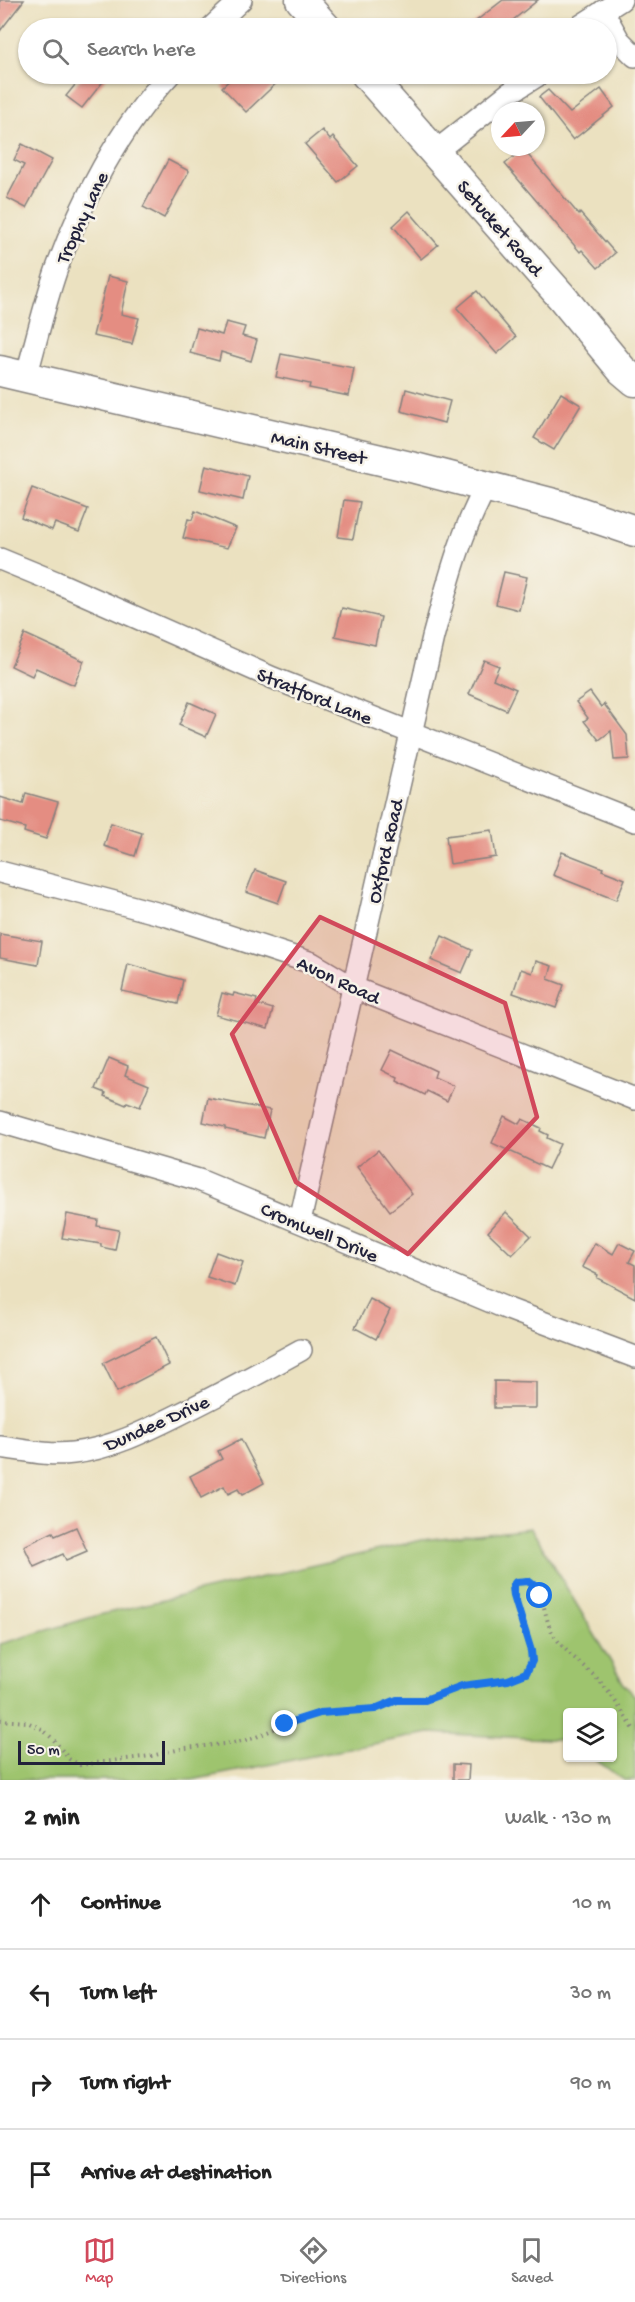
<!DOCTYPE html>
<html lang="en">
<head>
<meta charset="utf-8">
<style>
  :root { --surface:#fff; --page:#f6f6f6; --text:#222; --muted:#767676; --line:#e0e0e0; --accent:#d1495b }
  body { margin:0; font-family:"Gochi Hand",sans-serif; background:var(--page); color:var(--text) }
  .controls { position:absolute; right:18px; bottom:18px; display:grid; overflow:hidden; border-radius:6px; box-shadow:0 2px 4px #0004 }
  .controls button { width:54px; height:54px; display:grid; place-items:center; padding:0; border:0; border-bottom:2px solid var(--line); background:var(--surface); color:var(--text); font:30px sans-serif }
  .compass { position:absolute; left:491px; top:102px; width:54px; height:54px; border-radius:50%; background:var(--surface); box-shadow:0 2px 4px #0004; rotate:244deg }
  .scale { position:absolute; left:18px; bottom:15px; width:147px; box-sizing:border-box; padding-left:6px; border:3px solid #22223b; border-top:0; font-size:16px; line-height:21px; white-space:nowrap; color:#22223b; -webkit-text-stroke:4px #f7f3e8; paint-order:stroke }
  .stop { position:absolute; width:18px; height:18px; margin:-14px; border:4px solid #1a73e8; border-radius:50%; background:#fff }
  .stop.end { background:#1a73e8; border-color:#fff; box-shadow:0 2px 6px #0008 }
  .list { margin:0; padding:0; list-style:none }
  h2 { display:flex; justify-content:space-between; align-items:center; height:78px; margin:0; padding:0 24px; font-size:26px }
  h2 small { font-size:20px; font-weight:400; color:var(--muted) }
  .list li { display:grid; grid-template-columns:39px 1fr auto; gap:18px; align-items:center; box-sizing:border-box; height:90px; padding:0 24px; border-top:2px solid var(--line) }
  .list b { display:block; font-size:22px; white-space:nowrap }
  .list em { font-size:20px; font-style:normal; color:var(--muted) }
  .icon { flex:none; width:33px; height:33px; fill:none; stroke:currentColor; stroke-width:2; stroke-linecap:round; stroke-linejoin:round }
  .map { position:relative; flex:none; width:635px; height:1780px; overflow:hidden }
  .search { position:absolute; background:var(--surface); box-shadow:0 2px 4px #0004; left:18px; right:18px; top:18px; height:66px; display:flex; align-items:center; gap:15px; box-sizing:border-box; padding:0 21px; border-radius:33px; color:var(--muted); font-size:22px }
  .sheet { height:438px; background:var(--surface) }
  nav { display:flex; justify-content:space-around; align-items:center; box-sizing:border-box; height:84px; border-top:2px solid var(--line); background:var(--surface); font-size:16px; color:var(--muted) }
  nav a { display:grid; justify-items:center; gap:3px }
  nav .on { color:var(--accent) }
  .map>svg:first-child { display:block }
  .green { fill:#9ec46e; stroke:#607354; stroke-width:1.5 }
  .building { fill:#e48d82 }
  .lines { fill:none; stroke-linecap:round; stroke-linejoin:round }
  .minor-casing { stroke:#86827e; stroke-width:24 }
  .secondary-casing { stroke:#86827e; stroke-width:33 }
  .path { stroke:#86827e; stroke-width:4; stroke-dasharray:1.5 4.5; stroke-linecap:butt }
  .minor { stroke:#fff; stroke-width:21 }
  .secondary { stroke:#fff; stroke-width:30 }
  .route { stroke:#1a73e8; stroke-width:8 }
  .marked { fill:#d1495b; fill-opacity:0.2; stroke:#d1495b; stroke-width:4.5; stroke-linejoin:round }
  .labels { text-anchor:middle; stroke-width:5; stroke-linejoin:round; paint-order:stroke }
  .street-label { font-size:20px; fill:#22223b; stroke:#f7f3e8 }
</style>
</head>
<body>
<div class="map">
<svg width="635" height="1780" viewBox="0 0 635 1780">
  <rect width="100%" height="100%" fill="#f7f3e8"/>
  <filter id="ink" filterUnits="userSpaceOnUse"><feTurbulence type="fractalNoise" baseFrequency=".0167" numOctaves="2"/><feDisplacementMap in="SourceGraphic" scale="12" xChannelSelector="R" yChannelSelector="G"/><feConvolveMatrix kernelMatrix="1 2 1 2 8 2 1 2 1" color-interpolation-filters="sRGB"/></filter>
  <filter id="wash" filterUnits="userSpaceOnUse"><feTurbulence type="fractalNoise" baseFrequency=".008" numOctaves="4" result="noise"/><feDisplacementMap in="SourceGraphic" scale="24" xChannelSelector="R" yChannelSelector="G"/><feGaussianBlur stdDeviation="1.35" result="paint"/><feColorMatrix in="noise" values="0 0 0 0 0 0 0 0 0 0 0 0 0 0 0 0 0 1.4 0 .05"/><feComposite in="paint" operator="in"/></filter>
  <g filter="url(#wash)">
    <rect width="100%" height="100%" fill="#ebe1c0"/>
    <!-- green -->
    <polygon class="green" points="531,1528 624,1684 635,1696 635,1780 624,1780 593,1758 612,1758 612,1712 568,1712 567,1740 429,1733 192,1780 0,1780 0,1644 99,1615 422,1540"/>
    <g id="blocks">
      <!-- building -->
      <g class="building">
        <polygon points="0,0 24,0 0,31"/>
        <polygon points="503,0 538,0 503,28 467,28"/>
        <polygon points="84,74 109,74 82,108 66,96"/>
        <polygon points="236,74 286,74 246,112 222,87"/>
        <polygon points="601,89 614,107 573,140 539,97 548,90 570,113"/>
        <polygon points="322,130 330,140 333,137 358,166 338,182 305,144"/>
        <polygon points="22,144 52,160 26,208 7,198 24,165 14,160"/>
        <polygon points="523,149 579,215 580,213 615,253 598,268 582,250 580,252 505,164"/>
        <polygon points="168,160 189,171 164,218 143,207"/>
        <polygon points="409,211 438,245 421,259 393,226"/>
        <polygon points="108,276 128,281 121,314 139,318 132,344 93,336"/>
        <polygon points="477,291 516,337 497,354 457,308"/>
        <polygon points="226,322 245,327 242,336 257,340 251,361 221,352 219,361 190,353 197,328 222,335"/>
        <polygon points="281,354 354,368 349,396 309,388 310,384 276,377"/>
        <polygon points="406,389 450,401 444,423 401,411"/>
        <polygon points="561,393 581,405 554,450 534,438"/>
        <polygon points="206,465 248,476 243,500 200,490"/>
        <polygon points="32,488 88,509 79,532 55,523 52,530 21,517"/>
        <polygon points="344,500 360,502 353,539 338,537"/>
        <polygon points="195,511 236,528 227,548 183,538 188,519 192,520"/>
        <polygon points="504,572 527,577 519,610 496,604"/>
        <polygon points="342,608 381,617 375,645 335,636"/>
        <polygon points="25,634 84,661 74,685 36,668 32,676 11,666"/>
        <polygon points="484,660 499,666 493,679 516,689 506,710 469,694"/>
        <polygon points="590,692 601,707 604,704 627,735 629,759 614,760 611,731 599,740 584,721 588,718 576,702"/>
        <polygon points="189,702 216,714 206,737 179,725"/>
        <polygon points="26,793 58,802 46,839 24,832 25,828 0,821 0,797 23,804"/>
        <polygon points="111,823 142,833 135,856 104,846"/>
        <polygon points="492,830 496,857 450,864 446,836"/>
        <polygon points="562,852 603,868 602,870 625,879 616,900 553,875"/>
        <polygon points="255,870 286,881 278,903 246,892"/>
        <polygon points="0,934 42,941 38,965 0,958"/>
        <polygon points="442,936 472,950 462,973 431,960"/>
        <polygon points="536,961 552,966 548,979 564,985 556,1008 513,993 521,969 532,973"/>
        <polygon points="128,964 183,980 178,1004 122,991"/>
        <polygon points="222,993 233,996 234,993 257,999 256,1004 273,1009 268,1029 216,1015"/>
        <polygon points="392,1050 436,1071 434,1077 454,1086 447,1101 427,1091 425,1095 397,1081 398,1078 382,1070"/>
        <polygon points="109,1058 128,1066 125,1075 149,1085 140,1107 127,1102 126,1105 105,1096 106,1093 96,1089"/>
        <polygon points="208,1098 270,1110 264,1138 225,1129 225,1127 203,1122"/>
        <polygon points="504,1116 519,1124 522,1119 541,1128 540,1131 548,1135 547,1138 560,1144 548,1169 492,1143"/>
        <polygon points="378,1150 412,1194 390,1211 357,1167"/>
        <polygon points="506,1212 531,1236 512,1255 488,1232"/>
        <polygon points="67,1214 98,1220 97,1226 119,1230 115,1250 101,1247 101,1244 62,1238"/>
        <polygon points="595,1243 613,1254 619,1243 635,1251 629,1262 635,1265 635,1298 597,1278 598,1275 582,1267"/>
        <polygon points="216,1252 243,1262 235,1286 207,1277"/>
        <polygon points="370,1299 390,1310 376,1339 355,1328"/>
        <polygon points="156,1337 169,1365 117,1392 103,1363"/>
        <polygon points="494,1381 536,1382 536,1408 494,1408"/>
        <polygon points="241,1439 264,1483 242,1495 238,1489 228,1494 224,1486 201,1498 190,1476 222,1459 218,1451"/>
        <polygon points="76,1527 87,1551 66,1560 63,1554 34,1567 24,1546 53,1532 55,1536"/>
        <polygon points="453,1764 469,1765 468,1780 453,1780"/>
      </g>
    </g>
  </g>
  <g filter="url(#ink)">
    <use href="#blocks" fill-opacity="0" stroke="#86827e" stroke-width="1.5"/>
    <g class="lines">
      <!-- minor casing -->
      <g class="minor-casing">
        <g id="minor">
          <polyline points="603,11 619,40 635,56"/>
          <polyline points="211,28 241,0"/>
          <polyline points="577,28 621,0"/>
          <polyline points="435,152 508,94 540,74"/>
          <path d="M26,377C36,342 44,306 56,271C81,201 119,129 170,74"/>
          <polyline points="0,559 56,582 273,678 635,821"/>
          <polyline points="0,872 168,916 312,963 354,988 635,1099"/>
          <polyline points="0,1122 199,1180 508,1309 635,1357"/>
          <path d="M300,1221L433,637C448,583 459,536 486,487"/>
          <path d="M0,1447C24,1450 48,1456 73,1453C110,1449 146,1431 180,1414C221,1394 261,1372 301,1350"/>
        </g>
      </g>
      <!-- secondary casing -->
      <g class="secondary-casing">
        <g id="secondary">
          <polyline points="301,0 326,28"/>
          <polyline points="366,74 561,296 622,370 635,381"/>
          <polyline points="0,371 415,468 558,505 635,531"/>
        </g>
      </g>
      <!-- path -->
      <path class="path" d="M0,1720L27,1722L42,1729L53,1739L69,1759L80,1765L151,1756L185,1748L233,1743L254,1738L285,1724L319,1713L375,1709L397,1700H425L462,1686L515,1678L526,1673L530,1668L531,1651L512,1590L516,1582C545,1574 542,1615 552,1632C562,1649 576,1659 590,1672C607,1686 623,1713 635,1731"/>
      <!-- minor -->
      <use href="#minor" class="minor"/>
      <!-- secondary -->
      <use href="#secondary" class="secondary"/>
    </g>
  </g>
  <g class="lines" filter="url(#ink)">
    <!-- route -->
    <polyline class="route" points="285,1724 320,1713 375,1709 397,1700 425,1700 462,1686 508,1680 526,1673 532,1661 531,1651 514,1596 513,1586 516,1582 528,1581 536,1587 540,1596"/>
  </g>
  <!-- marked area -->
  <path class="marked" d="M320,917L505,1003L537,1117L408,1254L296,1182L232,1034Z"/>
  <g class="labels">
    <!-- street labels -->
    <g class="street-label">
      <text transform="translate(81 217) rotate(-65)" y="7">Trophy Lane</text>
      <text transform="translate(501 227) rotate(49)" y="7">Setucket Road</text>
      <text transform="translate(319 446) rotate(13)" y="7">Main Street</text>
      <text transform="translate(315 695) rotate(22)" y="7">Stratford Lane</text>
      <text transform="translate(384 851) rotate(-77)" y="7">Oxford Road</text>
      <text transform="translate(339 979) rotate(25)" y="7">Avon Road</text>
      <text transform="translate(320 1231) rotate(23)" y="7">Cromwell Drive</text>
      <text transform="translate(156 1422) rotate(-24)" y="7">Dundee Drive</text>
    </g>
  </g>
</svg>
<div class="controls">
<button><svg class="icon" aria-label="layers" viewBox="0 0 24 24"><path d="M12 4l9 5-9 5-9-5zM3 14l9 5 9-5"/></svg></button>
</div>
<svg class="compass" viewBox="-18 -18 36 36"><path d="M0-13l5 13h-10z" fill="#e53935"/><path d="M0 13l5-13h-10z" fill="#767676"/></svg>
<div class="scale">50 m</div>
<div class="stop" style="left:540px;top:1596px"></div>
<div class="stop end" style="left:285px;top:1724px"></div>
<div class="search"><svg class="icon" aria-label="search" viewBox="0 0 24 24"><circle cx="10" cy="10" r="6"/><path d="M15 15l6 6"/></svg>Search here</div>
</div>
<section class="sheet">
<h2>2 min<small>Walk · 130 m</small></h2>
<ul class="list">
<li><svg class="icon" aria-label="ahead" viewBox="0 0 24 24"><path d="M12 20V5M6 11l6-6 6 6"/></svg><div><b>Continue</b></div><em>10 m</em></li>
<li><svg class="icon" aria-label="left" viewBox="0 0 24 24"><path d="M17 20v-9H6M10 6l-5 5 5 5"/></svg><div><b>Turn left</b></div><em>30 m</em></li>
<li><svg class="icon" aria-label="right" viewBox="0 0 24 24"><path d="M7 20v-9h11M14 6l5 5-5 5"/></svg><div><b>Turn right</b></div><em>90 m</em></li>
<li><svg class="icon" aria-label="arrive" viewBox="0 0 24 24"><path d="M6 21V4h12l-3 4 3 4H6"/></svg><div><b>Arrive at destination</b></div></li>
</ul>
</section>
<nav>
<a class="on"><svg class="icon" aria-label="map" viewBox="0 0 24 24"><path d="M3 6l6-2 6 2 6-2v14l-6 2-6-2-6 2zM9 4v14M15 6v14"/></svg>Map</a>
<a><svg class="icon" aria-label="directions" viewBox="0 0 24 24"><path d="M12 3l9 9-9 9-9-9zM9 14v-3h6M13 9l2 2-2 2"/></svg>Directions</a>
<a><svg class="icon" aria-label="saved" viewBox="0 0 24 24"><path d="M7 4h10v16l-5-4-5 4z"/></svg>Saved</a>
</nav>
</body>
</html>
